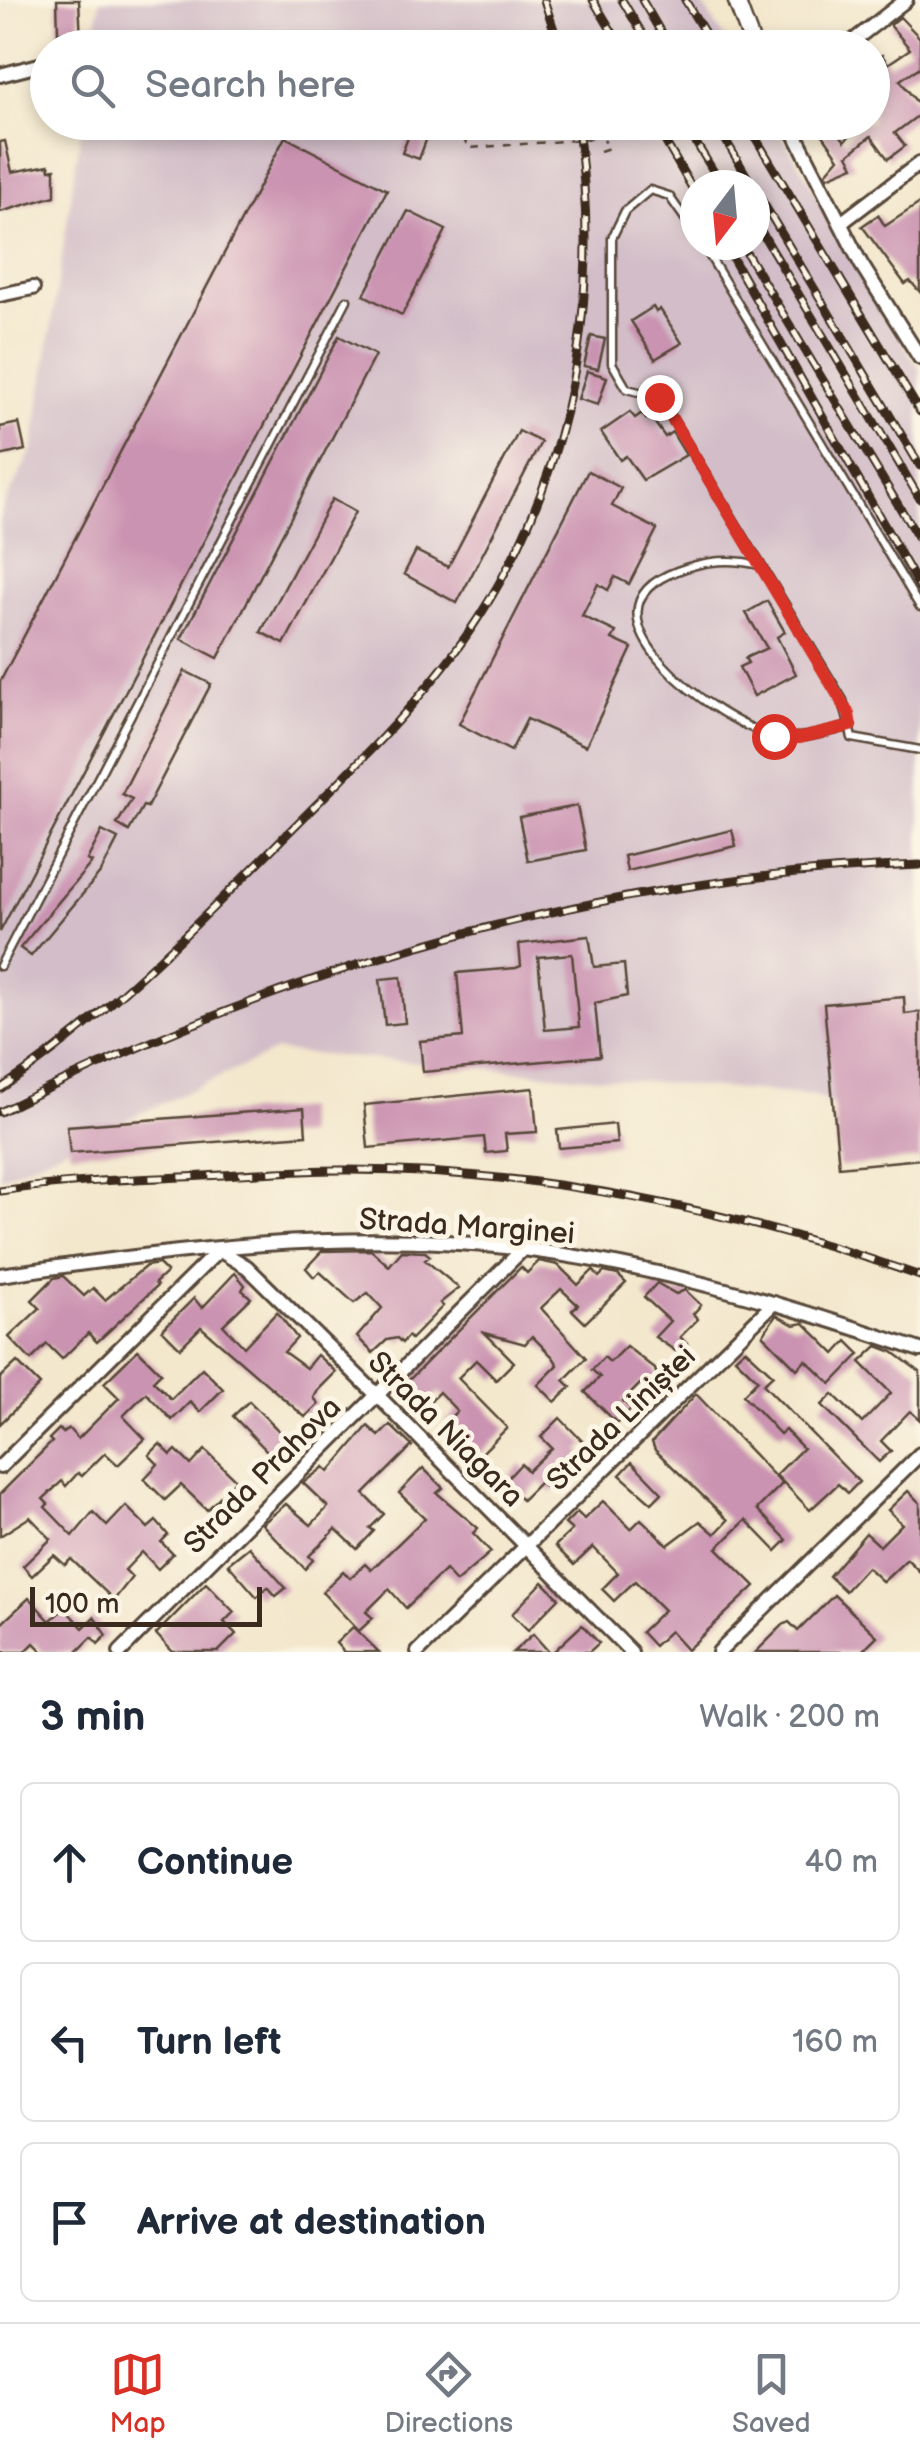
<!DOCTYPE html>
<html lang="en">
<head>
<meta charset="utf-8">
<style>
  :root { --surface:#fff; --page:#f2f2f3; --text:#1f2937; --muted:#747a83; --line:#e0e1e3; --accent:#d93025 }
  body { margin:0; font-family:"Balsamiq Sans",sans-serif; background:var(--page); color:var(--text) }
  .compass { position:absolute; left:680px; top:170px; width:90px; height:90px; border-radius:50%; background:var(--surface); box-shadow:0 5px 15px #0003; rotate:196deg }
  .scale { position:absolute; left:30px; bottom:25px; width:232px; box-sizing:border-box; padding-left:10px; border:5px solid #3b2a1e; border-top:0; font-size:28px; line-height:35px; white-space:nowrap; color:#3b2a1e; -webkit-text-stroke:8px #fcf5e5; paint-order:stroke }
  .stop { position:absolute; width:30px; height:30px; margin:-22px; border:8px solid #d93025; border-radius:50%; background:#fff }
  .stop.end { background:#d93025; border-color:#fff; box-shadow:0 2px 10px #0008 }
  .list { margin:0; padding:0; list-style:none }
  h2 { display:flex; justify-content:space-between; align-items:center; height:130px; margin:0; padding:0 40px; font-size:42px }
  h2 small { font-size:32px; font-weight:400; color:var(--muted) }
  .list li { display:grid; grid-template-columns:65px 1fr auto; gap:30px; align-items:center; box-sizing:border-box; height:160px; margin:0 20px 20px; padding:0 20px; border:2px solid var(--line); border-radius:15px }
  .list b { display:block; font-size:38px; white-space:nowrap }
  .list em { font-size:32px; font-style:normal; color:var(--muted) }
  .icon { flex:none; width:55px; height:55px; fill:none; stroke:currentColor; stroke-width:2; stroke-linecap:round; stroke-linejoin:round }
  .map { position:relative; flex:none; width:920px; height:1652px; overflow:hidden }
  .search { position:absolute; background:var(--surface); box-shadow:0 5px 15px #0003; left:30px; right:30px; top:30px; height:110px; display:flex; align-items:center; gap:25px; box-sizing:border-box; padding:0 35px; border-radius:55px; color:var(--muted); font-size:38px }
  .sheet { height:670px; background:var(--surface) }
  nav { display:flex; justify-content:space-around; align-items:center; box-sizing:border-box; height:140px; border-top:2px solid var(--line); background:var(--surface); font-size:28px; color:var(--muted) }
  nav a { display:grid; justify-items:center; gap:5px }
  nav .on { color:var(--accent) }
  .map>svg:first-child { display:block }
  .industrial { fill:#d2bdc8; fill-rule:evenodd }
  .building { fill:#ca93b1; fill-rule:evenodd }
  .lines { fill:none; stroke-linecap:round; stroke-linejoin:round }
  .service-casing { stroke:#574638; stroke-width:11 }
  .minor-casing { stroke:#574638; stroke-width:18 }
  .tertiary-casing { stroke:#574638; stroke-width:20 }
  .path { stroke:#574638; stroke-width:2.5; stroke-dasharray:8 8; stroke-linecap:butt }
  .service { stroke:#fff; stroke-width:6 }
  .minor { stroke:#fff; stroke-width:12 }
  .tertiary { stroke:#fff; stroke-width:15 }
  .rail-casing { stroke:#3b2a1e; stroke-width:9 }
  .rail { stroke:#fcf5e5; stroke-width:5; stroke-dasharray:15; stroke-linecap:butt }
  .path-bridge { stroke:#574638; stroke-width:2.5; stroke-dasharray:8 8; stroke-linecap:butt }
  .route { stroke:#d93025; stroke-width:12 }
  .labels { text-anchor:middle; stroke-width:10; stroke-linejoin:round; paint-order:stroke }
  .street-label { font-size:30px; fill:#3b2a1e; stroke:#fcf5e5 }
</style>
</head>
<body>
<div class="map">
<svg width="920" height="1652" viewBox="0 0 920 1652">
  <rect width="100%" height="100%" fill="#fcf5e5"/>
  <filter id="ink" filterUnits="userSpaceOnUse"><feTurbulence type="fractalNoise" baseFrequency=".01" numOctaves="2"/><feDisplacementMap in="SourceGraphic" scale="20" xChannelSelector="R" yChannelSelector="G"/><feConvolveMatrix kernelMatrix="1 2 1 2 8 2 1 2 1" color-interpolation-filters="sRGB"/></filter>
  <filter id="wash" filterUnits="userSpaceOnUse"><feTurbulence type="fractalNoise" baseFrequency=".0048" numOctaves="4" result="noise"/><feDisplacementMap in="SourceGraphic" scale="40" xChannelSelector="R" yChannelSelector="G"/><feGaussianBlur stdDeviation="2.25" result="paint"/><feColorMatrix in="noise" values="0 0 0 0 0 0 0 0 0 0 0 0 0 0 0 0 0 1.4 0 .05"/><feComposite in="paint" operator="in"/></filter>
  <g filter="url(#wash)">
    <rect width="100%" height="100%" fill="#f3e7cc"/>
    <!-- industrial -->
    <g class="industrial">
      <polygon points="100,0 700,0 730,47 93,47"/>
      <path d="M82,123H775L920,371V1147L815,1096L276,1051L0,1178V513L33,448ZM695,185H755V245H695Z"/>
    </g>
    <g id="blocks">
      <!-- building -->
      <g class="building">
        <polygon points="57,0 79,0 81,40 66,41 66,32 58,33"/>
        <polygon points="900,17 920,38 920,67 900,80 920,107 920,114 895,133 905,146 888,159 871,136 848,155 854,166 828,177 826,173 839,158 814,122 829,122 845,141 861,122 872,122 872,61 882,55 888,64 910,49 890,25"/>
        <polygon points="414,122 433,122 419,159 402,153"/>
        <polygon points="285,137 387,190 0,932 0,682"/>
        <polygon points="5,141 12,172 49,165 50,170 55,169 55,196 0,212 0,142"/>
        <polygon points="920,203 920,292 910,281 905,284 862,226 878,215 885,226"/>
        <polygon points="408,211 446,230 402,315 364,295"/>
        <polygon points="653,307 656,312 660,309 682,343 655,359 631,321"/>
        <polygon points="339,336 375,355 218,658 181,639"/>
        <polygon points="591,336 605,339 598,369 584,366"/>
        <polygon points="587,371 607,377 598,405 578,399"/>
        <polygon points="630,412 635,418 642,413 646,419 650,416 665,437 672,432 686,455 643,480 626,456 620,460 601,432"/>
        <polygon points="19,423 25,450 0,456 0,427"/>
        <polygon points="519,431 541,442 457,603 404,574 416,551 448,567"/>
        <polygon points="588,471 621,488 612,506 657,529 629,584 615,577 608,590 598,584 582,616 616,632 612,639 632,648 586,746 527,719 511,751 459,724"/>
        <polygon points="332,499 355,512 284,644 261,632"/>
        <polygon points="767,601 785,632 777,637 796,674 754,696 739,667 748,663 745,658 767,648 746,613"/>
        <polygon points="185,671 211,684 147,807 143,806 129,831 117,824 132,799 122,794"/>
        <polygon points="577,806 586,850 528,861 519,817"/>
        <polygon points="732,830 736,846 627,871 624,856"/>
        <polygon points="102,831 118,839 101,872 31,956 20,948 92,862 87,860"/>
        <path d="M589,936L594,967L624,964L627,996L595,1003L600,1056L423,1072L420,1041L463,1037L457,973L516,968L521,966L519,944ZM572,954L579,1027L545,1030L538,957Z"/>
        <polygon points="401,977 405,1023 385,1025 380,979"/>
        <polygon points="904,997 905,1014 920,1012 920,1159 839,1167 824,1004"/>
        <polygon points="533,1088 537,1132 505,1134 507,1151 486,1153 484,1137 368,1148 364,1105"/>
        <polygon points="304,1108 306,1135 70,1153 67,1126"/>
        <polygon points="615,1124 617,1143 559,1148 557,1130"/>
        <polygon points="371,1250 389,1266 402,1251 425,1252 430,1256 425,1260 459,1288 440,1303 443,1306 411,1339 408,1336 402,1343 397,1338 387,1340 373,1353 357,1337 382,1308 368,1293 354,1303 320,1272 314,1277 306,1268 322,1251"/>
        <polygon points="539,1261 558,1265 578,1285 593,1270 599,1277 604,1272 618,1275 626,1283 585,1323 572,1310 578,1305 561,1289 541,1308 586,1358 564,1380 571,1387 555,1402 538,1385 558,1365 553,1357 532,1336 525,1344 485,1333 514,1362 496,1380 476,1360 458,1378 507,1428 477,1458 446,1422 457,1411 439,1392 426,1405 405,1384 521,1267 527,1273"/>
        <polygon points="159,1264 167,1272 155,1283 157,1286 97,1342 88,1333 62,1359 47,1344 31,1360 9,1337 40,1308 32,1300 54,1278 63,1276 84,1296 93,1288 105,1300 146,1266"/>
        <polygon points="235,1273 245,1285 242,1290 251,1298 223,1325 244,1347 277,1312 297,1338 284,1352 306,1368 317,1355 336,1372 318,1390 314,1398 319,1404 305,1417 201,1327 180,1348 162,1330 194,1298 202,1308"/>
        <polygon points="657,1283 676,1294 685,1290 701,1305 693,1314 698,1319 680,1337 688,1345 680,1354 655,1337 670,1321 644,1297"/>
        <polygon points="776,1315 794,1325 804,1323 835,1354 847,1341 860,1354 831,1384 806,1360 797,1369 763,1335"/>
        <polygon points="626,1346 655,1369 657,1376 649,1385 644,1380 623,1401 631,1409 617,1423 585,1392 600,1377 592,1370 604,1357 610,1362"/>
        <polygon points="877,1346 893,1352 920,1372 920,1420 910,1411 881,1441 891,1451 879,1462 822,1405 833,1394 862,1423 891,1393 860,1362"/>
        <polygon points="745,1349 773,1375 763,1384 859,1482 848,1493 838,1484 810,1510 776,1475 803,1448 785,1430 780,1434 743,1395 758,1380 735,1358"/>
        <polygon points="138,1350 161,1373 153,1381 171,1399 202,1368 223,1389 200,1412 190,1402 172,1420 146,1393 123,1416 145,1439 118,1465 105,1453 82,1476 78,1473 66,1486 62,1481 43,1499 48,1504 45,1507 73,1536 93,1512 107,1526 126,1506 148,1528 156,1521 168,1535 161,1542 173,1554 158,1569 142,1552 125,1570 132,1577 114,1600 71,1559 65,1565 54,1555 32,1576 23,1566 51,1539 30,1517 0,1536 0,1494 52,1442 49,1439 59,1429 63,1433 68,1428 78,1439 119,1398 104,1383"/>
        <polygon points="17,1362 40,1385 0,1424 0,1378"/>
        <polygon points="696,1394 782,1484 757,1509 787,1540 776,1551 746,1520 717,1548 755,1586 687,1650 670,1631 654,1646 641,1632 664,1610 635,1581 614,1601 602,1589 618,1573 593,1547 574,1565 555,1546 572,1530 565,1524 577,1512 584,1519 603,1501 631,1529 641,1519 668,1545 700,1521 715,1534 728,1520 655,1450 652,1442"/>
        <polygon points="249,1401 288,1440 272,1456 233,1416"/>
        <polygon points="560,1418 586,1445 580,1451 583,1455 552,1493 540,1482 522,1500 504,1482 521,1464 528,1471 552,1448 541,1437"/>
        <polygon points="390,1425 412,1446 364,1494 384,1514 370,1528 374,1531 357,1549 336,1529 309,1556 313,1560 305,1569 262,1524 286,1504 311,1525 328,1507 303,1483 324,1467 329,1472 368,1426 379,1436"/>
        <polygon points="160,1444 171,1455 176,1450 191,1465 205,1450 236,1480 207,1510 181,1485 165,1500 144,1479 158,1464 149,1455"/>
        <polygon points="632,1462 662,1493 652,1503 620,1475"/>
        <polygon points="423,1468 443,1488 437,1493 478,1528 473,1533 491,1552 456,1582 445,1570 406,1608 389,1589 366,1612 373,1618 359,1631 322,1592 343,1571 350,1578 365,1564 371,1570 425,1518 399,1493"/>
        <polygon points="908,1491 920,1503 920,1572 907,1559 883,1582 867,1567 845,1591 829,1576 866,1533 880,1546 902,1524 888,1510"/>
        <polygon points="249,1547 286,1588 276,1596 268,1587 257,1597 228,1564"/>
        <polygon points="543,1582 559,1598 528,1630 512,1614"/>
        <polygon points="206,1583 234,1612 224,1622 236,1634 218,1652 173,1652 156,1634"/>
        <polygon points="834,1595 877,1636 861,1652 756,1652 783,1625 789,1622 798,1631"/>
        <polygon points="29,1598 50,1621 64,1608 83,1628 94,1617 107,1635 98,1644 92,1637 77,1652 43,1652 34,1643 25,1652 0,1652 0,1625"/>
        <polygon points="582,1625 599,1643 589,1652 553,1652"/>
        <polygon points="353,1627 379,1652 344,1652 336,1643"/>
        <polygon points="533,1634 549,1652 513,1652"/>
      </g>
    </g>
  </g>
  <g filter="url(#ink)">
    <use href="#blocks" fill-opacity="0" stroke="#574638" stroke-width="2.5"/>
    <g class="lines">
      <!-- service casing -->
      <g class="service-casing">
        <g id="service">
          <polyline points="695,233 669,196 650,190 625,211 612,238 612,363 627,389 659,397 843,700 852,738 920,750"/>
          <polyline points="703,245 920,607"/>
          <path d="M760,565C730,558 706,560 677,571C566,612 718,724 775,736C801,741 826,732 851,726"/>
          <polyline points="0,966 347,300"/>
        </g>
      </g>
      <!-- minor casing -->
      <g class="minor-casing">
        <g id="minor">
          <polyline points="844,48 906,0"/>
          <polyline points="0,75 47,63"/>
          <polyline points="789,122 861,264 920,358"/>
          <polyline points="841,223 920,163"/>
          <polyline points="0,295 33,288"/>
          <path d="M0,1275C172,1250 349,1227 523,1249C658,1266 791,1306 920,1350"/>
          <polyline points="0,1467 219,1250 247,1267 377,1395 631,1652"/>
          <polyline points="120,1652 523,1249"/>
          <polyline points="418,1652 774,1303"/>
          <polyline points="719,1652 920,1454"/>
        </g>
      </g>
      <!-- tertiary casing -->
      <g class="tertiary-casing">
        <polyline id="tertiary" points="736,0 754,48"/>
      </g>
      <!-- path -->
      <g class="path">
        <polyline points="655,38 661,48"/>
        <polyline points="732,46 733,48"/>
        <polyline points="454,141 453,128 463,128 463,137"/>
        <polyline points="600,151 609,148 604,140"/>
      </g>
      <!-- service -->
      <use href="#service" class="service"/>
      <!-- minor -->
      <use href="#minor" class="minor"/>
      <!-- tertiary -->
      <use href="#tertiary" class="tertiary"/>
      <!-- rail casing -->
      <g class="rail-casing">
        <g id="rail">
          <polyline points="544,0 560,48"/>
          <polyline points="593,0 622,48"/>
          <polyline points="622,0 651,48"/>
          <polyline points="642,0 670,48"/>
          <polyline points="685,0 714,48"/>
          <polyline points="654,122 695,193"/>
          <polyline points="683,122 722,185"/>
          <polyline points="715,122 752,185"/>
          <polyline points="746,122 920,412"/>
          <polyline points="755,189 920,466"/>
          <polyline points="755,221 920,499"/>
          <polyline points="725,245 920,588"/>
          <polyline points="747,254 920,541"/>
          <path d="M0,1089C99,1023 183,938 267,854C327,793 391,734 444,666C565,511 606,315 577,122"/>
          <path d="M0,1112C288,967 597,876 920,865"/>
          <path d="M0,1191C68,1181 136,1179 204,1176C249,1174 295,1170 341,1170C537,1169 735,1210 920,1276"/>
        </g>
      </g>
      <!-- rail -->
      <use href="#rail" class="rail"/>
      <!-- path-bridge -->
      <polyline class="path-bridge" points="463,137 468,148 591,139 621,122"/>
    </g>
  </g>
  <g class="lines" filter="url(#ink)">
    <!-- route -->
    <polyline class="route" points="659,397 849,714 851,726 800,738 774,736"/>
  </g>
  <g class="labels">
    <!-- street labels -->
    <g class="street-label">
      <text transform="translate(467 1226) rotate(4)" y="10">Strada Marginei</text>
      <text transform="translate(621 1418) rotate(-44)" y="10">Strada Liniștei</text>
      <text transform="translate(446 1429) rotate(45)" y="10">Strada Niagara</text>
      <text transform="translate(262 1475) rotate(-45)" y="10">Strada Prahova</text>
    </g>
  </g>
</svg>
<svg class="compass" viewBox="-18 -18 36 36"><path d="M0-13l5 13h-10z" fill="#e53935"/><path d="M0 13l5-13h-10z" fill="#747a83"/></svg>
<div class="scale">100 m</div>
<div class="stop" style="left:774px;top:736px"></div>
<div class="stop end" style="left:659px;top:397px"></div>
<div class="search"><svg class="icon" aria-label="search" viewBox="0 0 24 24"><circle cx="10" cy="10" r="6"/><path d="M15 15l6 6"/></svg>Search here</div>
</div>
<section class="sheet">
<h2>3 min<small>Walk · 200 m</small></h2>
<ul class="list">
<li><svg class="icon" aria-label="ahead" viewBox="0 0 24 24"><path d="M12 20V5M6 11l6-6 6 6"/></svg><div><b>Continue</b></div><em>40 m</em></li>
<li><svg class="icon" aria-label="left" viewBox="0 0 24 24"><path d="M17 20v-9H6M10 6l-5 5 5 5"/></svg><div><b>Turn left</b></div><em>160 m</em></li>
<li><svg class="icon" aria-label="arrive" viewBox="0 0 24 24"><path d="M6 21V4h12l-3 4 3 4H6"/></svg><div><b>Arrive at destination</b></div></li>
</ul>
</section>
<nav>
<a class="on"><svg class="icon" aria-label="map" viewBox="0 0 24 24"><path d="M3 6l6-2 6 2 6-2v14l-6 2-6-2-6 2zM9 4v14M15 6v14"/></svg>Map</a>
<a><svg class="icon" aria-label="directions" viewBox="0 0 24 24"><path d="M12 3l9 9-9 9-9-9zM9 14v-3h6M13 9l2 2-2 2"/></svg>Directions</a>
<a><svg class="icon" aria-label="saved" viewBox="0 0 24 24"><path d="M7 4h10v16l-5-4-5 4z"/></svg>Saved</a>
</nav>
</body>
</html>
